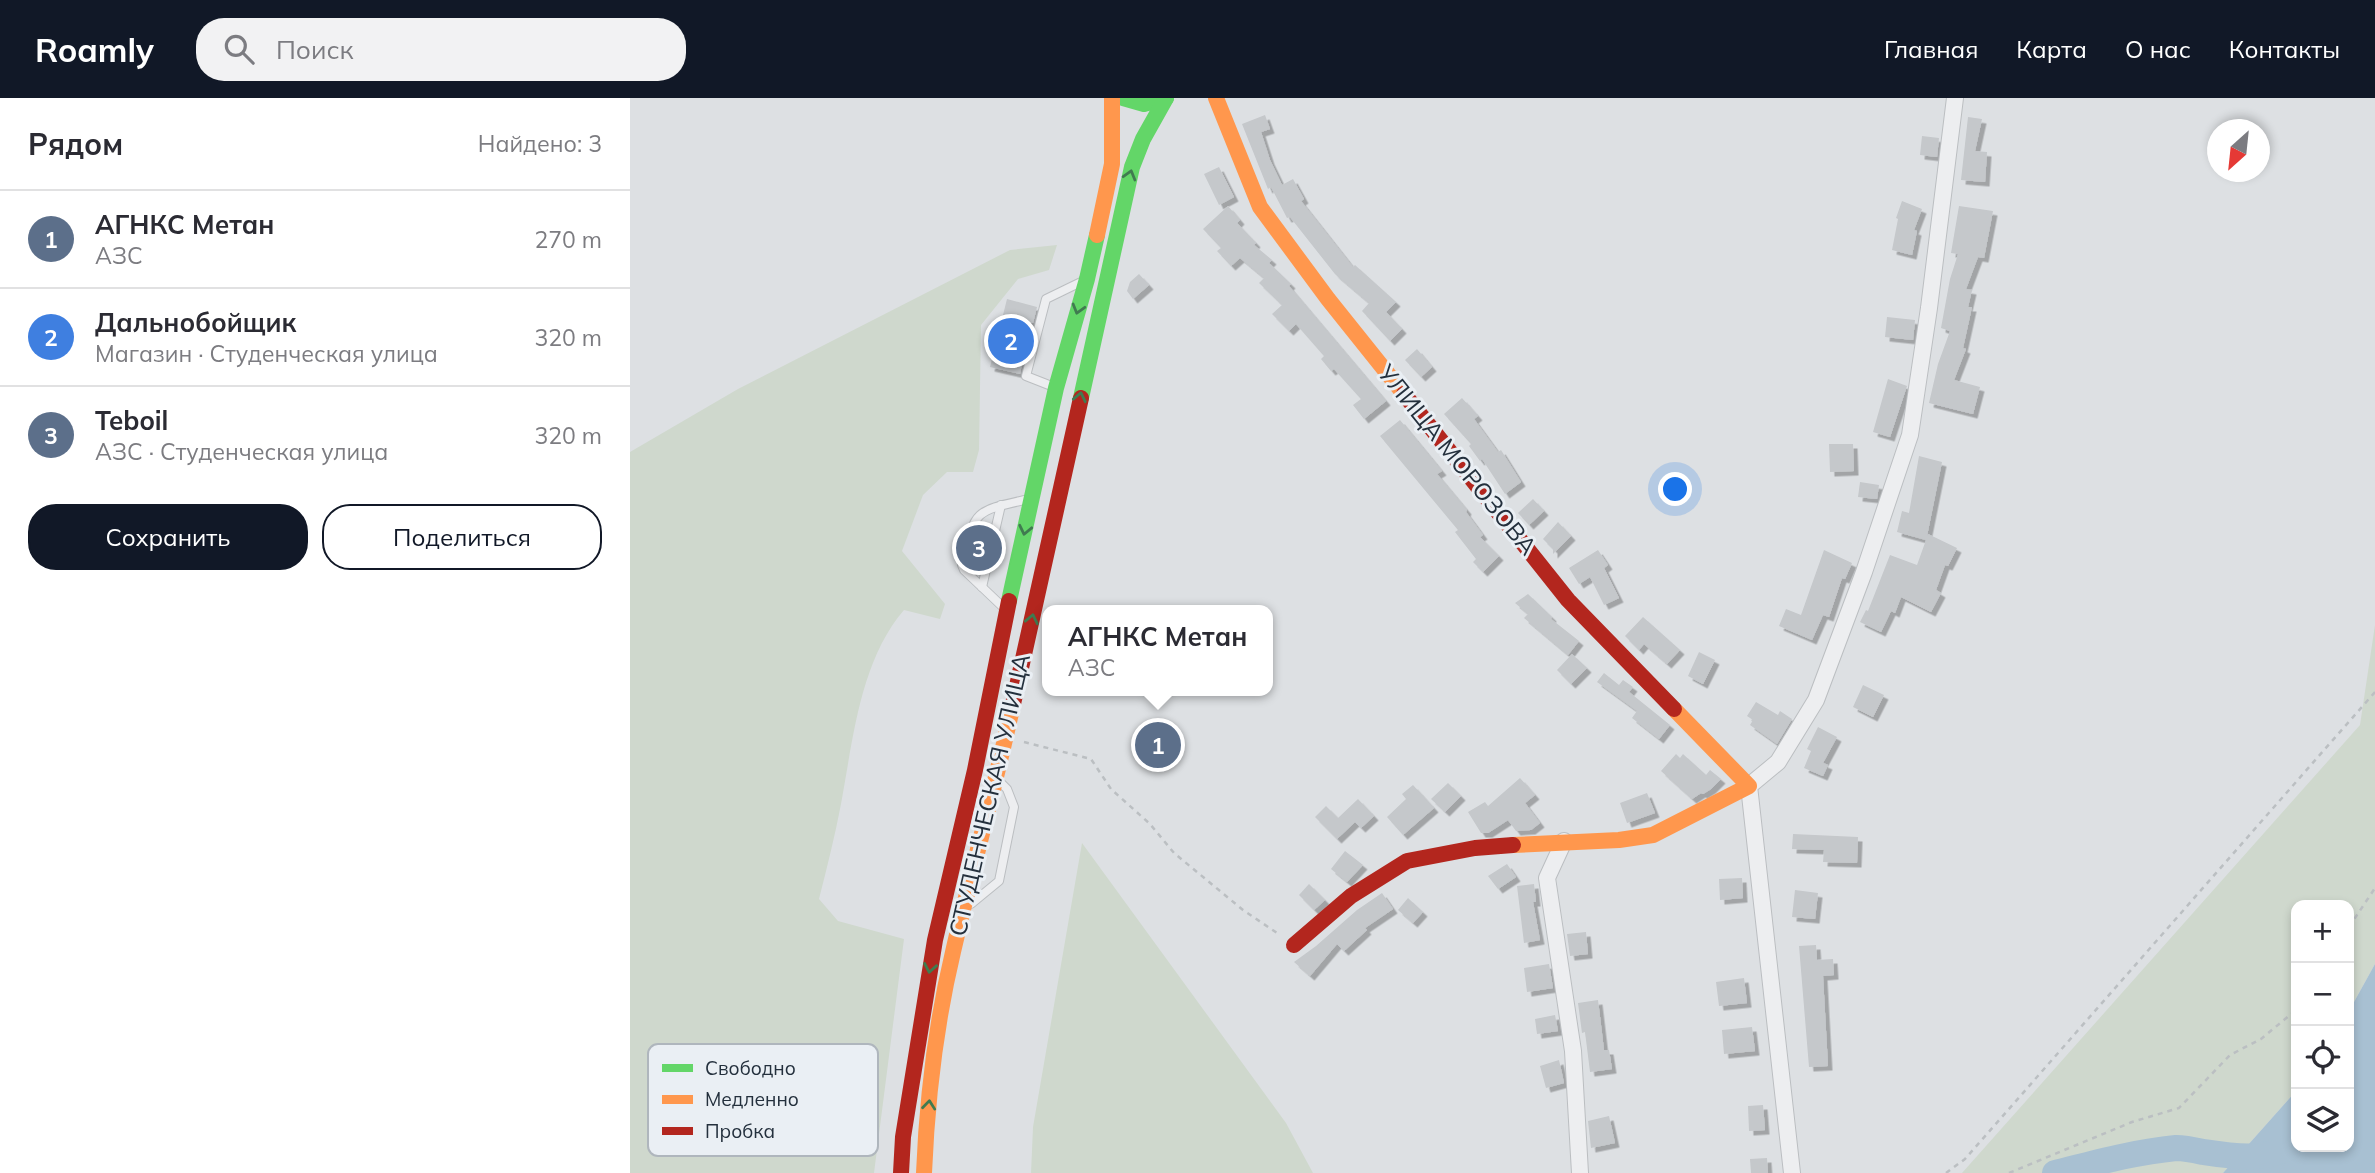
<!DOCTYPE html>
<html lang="ru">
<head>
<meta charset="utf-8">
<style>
  :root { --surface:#fff; --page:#f2f2f3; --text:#2b2b33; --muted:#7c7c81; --line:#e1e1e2; --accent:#111827 }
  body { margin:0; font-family:Mulish,sans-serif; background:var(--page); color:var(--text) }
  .controls { position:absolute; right:21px; bottom:21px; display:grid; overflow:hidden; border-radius:14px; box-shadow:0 4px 10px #0003 }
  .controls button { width:63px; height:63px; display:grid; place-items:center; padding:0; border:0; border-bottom:2px solid var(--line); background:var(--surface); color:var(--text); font:35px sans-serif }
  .compass { position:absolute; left:1577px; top:21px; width:63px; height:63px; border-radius:50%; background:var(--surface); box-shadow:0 4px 10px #0003; rotate:207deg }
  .you { position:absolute; left:1046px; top:392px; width:24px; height:24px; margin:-18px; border:5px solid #fff; border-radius:50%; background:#1a73e8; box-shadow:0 0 0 10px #1a73e833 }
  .badge { display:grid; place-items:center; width:46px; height:46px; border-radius:50%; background:var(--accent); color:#fff; font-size:23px; font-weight:700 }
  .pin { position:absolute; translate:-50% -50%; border:4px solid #fff; box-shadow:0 2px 7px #0006 }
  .popup { position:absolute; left:412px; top:507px; width:231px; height:91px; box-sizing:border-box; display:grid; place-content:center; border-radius:14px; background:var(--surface); filter:drop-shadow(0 2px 5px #0005); font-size:23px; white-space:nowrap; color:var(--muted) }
  .popup b { font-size:26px; color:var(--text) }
  .popup::after { content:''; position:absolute; left:50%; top:100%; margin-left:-14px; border:14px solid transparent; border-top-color:var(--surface) }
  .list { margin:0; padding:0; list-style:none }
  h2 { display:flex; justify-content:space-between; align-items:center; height:91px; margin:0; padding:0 28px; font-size:30px }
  h2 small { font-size:23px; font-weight:400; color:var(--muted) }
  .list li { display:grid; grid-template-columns:46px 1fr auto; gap:21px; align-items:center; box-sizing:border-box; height:98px; padding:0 28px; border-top:2px solid var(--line) }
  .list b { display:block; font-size:26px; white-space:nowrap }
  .list p { margin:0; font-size:23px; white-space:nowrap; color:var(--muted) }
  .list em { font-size:23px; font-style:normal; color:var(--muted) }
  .actions { display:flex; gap:14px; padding:21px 28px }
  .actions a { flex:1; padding:16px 0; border:2px solid var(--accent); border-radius:28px; text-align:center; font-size:24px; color:var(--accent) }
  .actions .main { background:var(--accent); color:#fff }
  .icon { flex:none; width:38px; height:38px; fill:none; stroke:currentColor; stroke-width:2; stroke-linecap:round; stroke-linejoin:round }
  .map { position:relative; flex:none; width:1745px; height:1075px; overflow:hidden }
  header { display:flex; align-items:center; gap:42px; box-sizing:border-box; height:98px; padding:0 35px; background:var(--accent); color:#fff }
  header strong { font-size:33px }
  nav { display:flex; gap:38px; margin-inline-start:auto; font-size:24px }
  .search { width:490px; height:63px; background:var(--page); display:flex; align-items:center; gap:18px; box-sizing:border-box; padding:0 24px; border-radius:28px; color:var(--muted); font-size:26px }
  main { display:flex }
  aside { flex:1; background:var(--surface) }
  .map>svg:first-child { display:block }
  .green { fill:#cfd8cd }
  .water { fill:#a8c0d2 }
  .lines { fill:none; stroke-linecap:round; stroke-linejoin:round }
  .river { stroke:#a8c0d2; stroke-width:26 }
  .building { fill:#c5c8cb; filter:url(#shadow) }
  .lane-casing { stroke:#bbbec1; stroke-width:10 }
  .street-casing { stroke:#bbbec1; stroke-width:18 }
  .path { stroke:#bbbfc2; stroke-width:2.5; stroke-dasharray:5 5; stroke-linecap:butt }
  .lane { stroke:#edeef0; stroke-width:8 }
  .street { stroke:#edeef0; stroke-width:16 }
  .fast { stroke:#63d668; stroke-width:16 }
  .slow { stroke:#ff974d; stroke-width:16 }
  .jam { stroke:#b3261e; stroke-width:16 }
  .oneway { stroke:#407b50 }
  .labels { text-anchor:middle; stroke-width:6; stroke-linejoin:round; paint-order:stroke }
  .street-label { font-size:24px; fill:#24303d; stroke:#eaeff4 }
  .key { fill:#eaeff4; stroke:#afb6bd; stroke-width:2 }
  .key-label { font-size:19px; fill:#24303d }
</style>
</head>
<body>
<header>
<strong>Roamly</strong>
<div class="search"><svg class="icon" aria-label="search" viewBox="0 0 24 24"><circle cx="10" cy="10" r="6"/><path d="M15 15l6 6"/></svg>Поиск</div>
<nav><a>Главная</a><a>Карта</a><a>О нас</a><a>Контакты</a></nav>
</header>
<main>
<aside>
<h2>Рядом<small>Найдено: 3</small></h2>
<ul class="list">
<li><span class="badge" style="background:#5c6f8a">1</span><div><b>АГНКС Метан</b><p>АЗС</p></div><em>270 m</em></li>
<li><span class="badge" style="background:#3f7fe0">2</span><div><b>Дальнобойщик</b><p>Магазин · Студенческая улица</p></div><em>320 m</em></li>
<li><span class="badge" style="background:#5c6f8a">3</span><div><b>Teboil</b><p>АЗС · Студенческая улица</p></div><em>320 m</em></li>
</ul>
<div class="actions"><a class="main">Сохранить</a><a>Поделиться</a></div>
</aside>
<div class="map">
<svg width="1745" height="1075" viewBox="0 0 1745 1075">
  <defs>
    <filter id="shadow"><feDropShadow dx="4.5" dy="4.5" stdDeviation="0" flood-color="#0004"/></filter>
  </defs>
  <rect width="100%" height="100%" fill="#dde0e3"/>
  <!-- green -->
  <g class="green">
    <path d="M427,147L419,172L388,181L351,227L349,352L343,374H317L293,397L272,453L315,506L310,521L274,512C230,563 223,642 211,706C205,738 197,769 189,801L208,823L274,841L244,1075H0V354L108,291L380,152Z"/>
    <polygon points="1745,527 1745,866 1719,913 1719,807 1666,807 1666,993 1593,1075 1332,1075 1730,627"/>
    <polygon points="452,745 656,1025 683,1075 401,1075 403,1029"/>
  </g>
  <!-- water -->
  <polygon class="water" points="1745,866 1745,1075 1593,1075 1666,993 1666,1049 1719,1049 1719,913"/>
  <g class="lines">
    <!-- river -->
    <path class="river" d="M1425,1075C1465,1065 1505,1054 1546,1050C1555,1050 1564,1052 1573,1054C1606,1059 1637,1064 1666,1045"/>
  </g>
  <!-- building -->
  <g class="building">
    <polygon points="635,17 640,31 631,34 640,62 652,87 663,81 674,101 671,103 723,169 725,167 766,204 756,214 772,231 760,243 732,213 739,205 705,176 660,119 657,120 641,89 638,91 612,26"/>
    <polygon points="1338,19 1352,21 1345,53 1357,54 1355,84 1331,82"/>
    <polygon points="1292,38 1309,40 1307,59 1290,57"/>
    <polygon points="589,69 604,99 589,107 574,76"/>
    <polygon points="1272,103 1292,111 1284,132 1287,133 1282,157 1262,152 1268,121 1266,120"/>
    <polygon points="598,108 610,122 607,125 626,145 624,147 642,162 639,165 661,186 659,188 756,303 734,321 723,307 731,301 704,271 701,273 691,261 694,258 666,226 659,233 642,216 652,207 629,185 634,180 610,160 601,168 587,153 591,150 573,131"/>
    <polygon points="1329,108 1363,113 1354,160 1348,159 1336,191 1342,192 1338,209 1342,209 1333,250 1336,251 1324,282 1350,289 1343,316 1299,305 1308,266 1320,233 1311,230 1320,181 1328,156 1321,155"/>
    <polygon points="509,176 519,187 503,201 497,193 500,184"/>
    <polygon points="377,201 407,209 403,225 400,225 390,276 360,269"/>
    <polygon points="1257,219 1285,222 1283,242 1255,239"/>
    <polygon points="787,251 802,269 791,279 775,262"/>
    <polygon points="1258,281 1277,288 1260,339 1243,334"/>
    <polygon points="832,300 848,318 844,321 868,354 871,352 891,384 875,396 852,361 850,363 839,348 841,346 814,316"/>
    <polygon points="770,322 812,373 807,376 837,412 836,414 853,437 850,439 869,458 853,474 843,464 846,461 825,434 828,432 750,338"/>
    <polygon points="1199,346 1223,346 1224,373 1200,374"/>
    <polygon points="1289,358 1312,364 1297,438 1298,436 1327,450 1318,468 1315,467 1306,492 1311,495 1301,514 1271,499 1265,515 1261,513 1251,534 1230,524 1236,512 1238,513 1260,457 1287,467 1296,442 1267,434 1272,413 1279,415"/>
    <polygon points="1230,384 1249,387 1247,401 1228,399"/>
    <polygon points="903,401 914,413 899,427 888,415"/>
    <polygon points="928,424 941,438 923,456 923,451 913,441"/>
    <polygon points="348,432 358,434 350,469 339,466"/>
    <polygon points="968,452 978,467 974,470 989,500 974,507 960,479 949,486 939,470"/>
    <polygon points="1194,452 1222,465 1215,481 1212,480 1199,519 1193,517 1182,542 1149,528 1156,511 1171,517"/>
    <polygon points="898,496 922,519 921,521 949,543 938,557 894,520 898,516 885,505"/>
    <polygon points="1013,519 1050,552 1037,566 1014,546 1009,552 995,538"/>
    <polygon points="1069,554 1085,562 1073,586 1058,578"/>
    <polygon points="942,556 957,570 941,586 927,572"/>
    <polygon points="974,575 989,587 993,582 1003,589 999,594 1040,627 1029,641 1002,620 1007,613 967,584"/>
    <polygon points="1233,587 1254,597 1243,619 1223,609"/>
    <polygon points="1126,604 1148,617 1150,613 1162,621 1147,646 1120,627 1123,622 1117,618"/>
    <polygon points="1188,629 1207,639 1193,665 1198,667 1193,678 1174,670 1181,653 1177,651"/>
    <polygon points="1046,656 1050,660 1053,656 1076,677 1080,672 1091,681 1081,691 1073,696 1071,695 1062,701 1031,673"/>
    <polygon points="890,680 905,697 895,705 910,725 901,732 886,733 878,722 858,735 851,735 838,714 855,704 858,708"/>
    <polygon points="818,685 831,698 815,714 801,701"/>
    <polygon points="783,687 804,710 773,737 757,719 776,701 772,696"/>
    <polygon points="1017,695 1025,715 997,725 990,705"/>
    <polygon points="728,701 744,718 731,730 725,724 707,741 685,719 696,708 708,720"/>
    <polygon points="1163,736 1228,739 1227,765 1193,764 1194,752 1162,751"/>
    <polygon points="715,753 733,767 717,784 701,771"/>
    <polygon points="877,766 886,779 868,791 858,778"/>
    <polygon points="1112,780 1113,800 1090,802 1089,781"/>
    <polygon points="679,786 695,802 684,812 669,797"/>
    <polygon points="904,786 906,804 903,804 910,842 894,845 887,788"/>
    <polygon points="1165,792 1188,795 1185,821 1162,819"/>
    <polygon points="752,795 763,811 735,830 737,832 714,853 707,846 680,878 664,864 686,848 727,812"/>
    <polygon points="778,800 793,814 783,825 768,812"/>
    <polygon points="956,834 958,856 940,858 937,836"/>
    <polygon points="1186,847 1187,862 1203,861 1204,877 1193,878 1198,968 1179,969 1169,848"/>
    <polygon points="919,866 923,890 897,894 894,870"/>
    <polygon points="1114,880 1117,905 1089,908 1086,884"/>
    <polygon points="968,902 974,952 979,952 982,971 960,974 955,934 952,935 948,905"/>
    <polygon points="925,917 928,933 907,936 905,921"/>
    <polygon points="1122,929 1125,953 1094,956 1092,932"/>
    <polygon points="929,962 934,985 916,990 910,968"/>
    <polygon points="1133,1007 1135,1032 1119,1033 1118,1008"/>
    <polygon points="979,1018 985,1045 961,1050 958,1023"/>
    <polygon points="1137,1060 1138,1075 1121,1075 1120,1061"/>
  </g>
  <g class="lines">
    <!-- lane casing -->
    <g class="lane-casing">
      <g id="lane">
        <polyline points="424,289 396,278 416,201 451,184"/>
        <polyline points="352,489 371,407"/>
        <path d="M375,511L334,472L332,467C346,411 342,414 399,401"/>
        <polyline points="341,806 369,783 384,709 377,691 370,684"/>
      </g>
    </g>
    <!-- street casing -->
    <g class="street-casing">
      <g id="street">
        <polyline points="934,743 917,780 943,953 950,1075"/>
        <polyline points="1162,1075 1119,688 1148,664 1186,602 1234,474 1280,337 1299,210 1325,0"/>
      </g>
    </g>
    <!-- path -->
    <g class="path">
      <polyline points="394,644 461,661 481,691 520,726 544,755 613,812 650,837"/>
      <polyline points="1719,829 1745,790"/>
      <polyline points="1316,1075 1335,1061 1745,594"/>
      <polyline points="1379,1075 1502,1024 1549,1010 1600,957 1631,941 1666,912"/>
    </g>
    <!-- lane -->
    <use href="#lane" class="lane"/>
    <!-- street -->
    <use href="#street" class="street"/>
    <!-- fast -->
    <g class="fast">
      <polyline points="493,0 514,6 536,0"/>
      <polyline points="451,300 502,69 513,41 536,0"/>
      <polyline points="379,503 426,290 457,181 467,137"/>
    </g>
    <!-- slow -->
    <g class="slow">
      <polyline points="586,0 630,109 698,201 774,296"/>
      <polyline points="467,137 482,66 482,0"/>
      <polyline points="883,747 989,742 1023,737 1119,688 1044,611"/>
      <path d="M294,1075C297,1002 306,925 323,854C342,771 365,689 383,606"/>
    </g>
    <!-- jam -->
    <g class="jam">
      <polyline points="774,296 938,502 1044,611"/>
      <polyline points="383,606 451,300"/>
      <polyline points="664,847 721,798 777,763 845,750 883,747"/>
      <polyline points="271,1075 273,1039 305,842 345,672 379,503"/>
    </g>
  </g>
  <!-- one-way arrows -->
  <defs><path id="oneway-chevron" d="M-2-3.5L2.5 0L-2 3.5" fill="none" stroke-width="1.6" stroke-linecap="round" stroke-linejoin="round" transform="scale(1.75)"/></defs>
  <g class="oneway">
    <use href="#oneway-chevron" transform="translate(500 77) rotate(-74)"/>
    <use href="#oneway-chevron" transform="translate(448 211) rotate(106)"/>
    <use href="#oneway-chevron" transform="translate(450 299) rotate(-78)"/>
    <use href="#oneway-chevron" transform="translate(395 432) rotate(102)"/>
    <use href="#oneway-chevron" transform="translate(402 521) rotate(-78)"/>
    <use href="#oneway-chevron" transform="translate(300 870) rotate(100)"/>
    <use href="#oneway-chevron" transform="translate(299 1007) rotate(-84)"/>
  </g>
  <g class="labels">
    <!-- street labels -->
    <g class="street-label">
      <text transform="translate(827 362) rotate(51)" y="8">УЛИЦА МОРОЗОВА</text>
      <text transform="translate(360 697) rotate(-77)" y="8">СТУДЕНЧЕСКАЯ УЛИЦА</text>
    </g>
  </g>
  <!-- legend -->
  <rect x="18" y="946" width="230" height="112" rx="10" class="key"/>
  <rect x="32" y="966" width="31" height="8" fill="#63d668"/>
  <rect x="32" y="997" width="31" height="9" fill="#ff974d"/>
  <rect x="32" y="1029" width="31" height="8" fill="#b3261e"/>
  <g class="key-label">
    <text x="75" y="977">Свободно</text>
    <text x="75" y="1008">Медленно</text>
    <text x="75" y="1040">Пробка</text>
  </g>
</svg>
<div class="controls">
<button>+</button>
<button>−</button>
<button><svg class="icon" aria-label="locate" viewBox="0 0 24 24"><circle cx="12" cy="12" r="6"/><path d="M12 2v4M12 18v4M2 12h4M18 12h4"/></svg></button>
<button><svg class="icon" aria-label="layers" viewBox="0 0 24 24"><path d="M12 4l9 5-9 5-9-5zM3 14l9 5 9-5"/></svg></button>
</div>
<svg class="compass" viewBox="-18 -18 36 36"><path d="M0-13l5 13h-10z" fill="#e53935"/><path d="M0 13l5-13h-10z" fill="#7c7c81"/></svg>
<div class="you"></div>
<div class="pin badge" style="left:528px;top:647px;background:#5c6f8a">1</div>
<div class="popup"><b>АГНКС Метан</b>АЗС</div>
<div class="pin badge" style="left:381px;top:243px;background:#3f7fe0">2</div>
<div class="pin badge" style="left:349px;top:450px;background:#5c6f8a">3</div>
</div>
</main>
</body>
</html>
